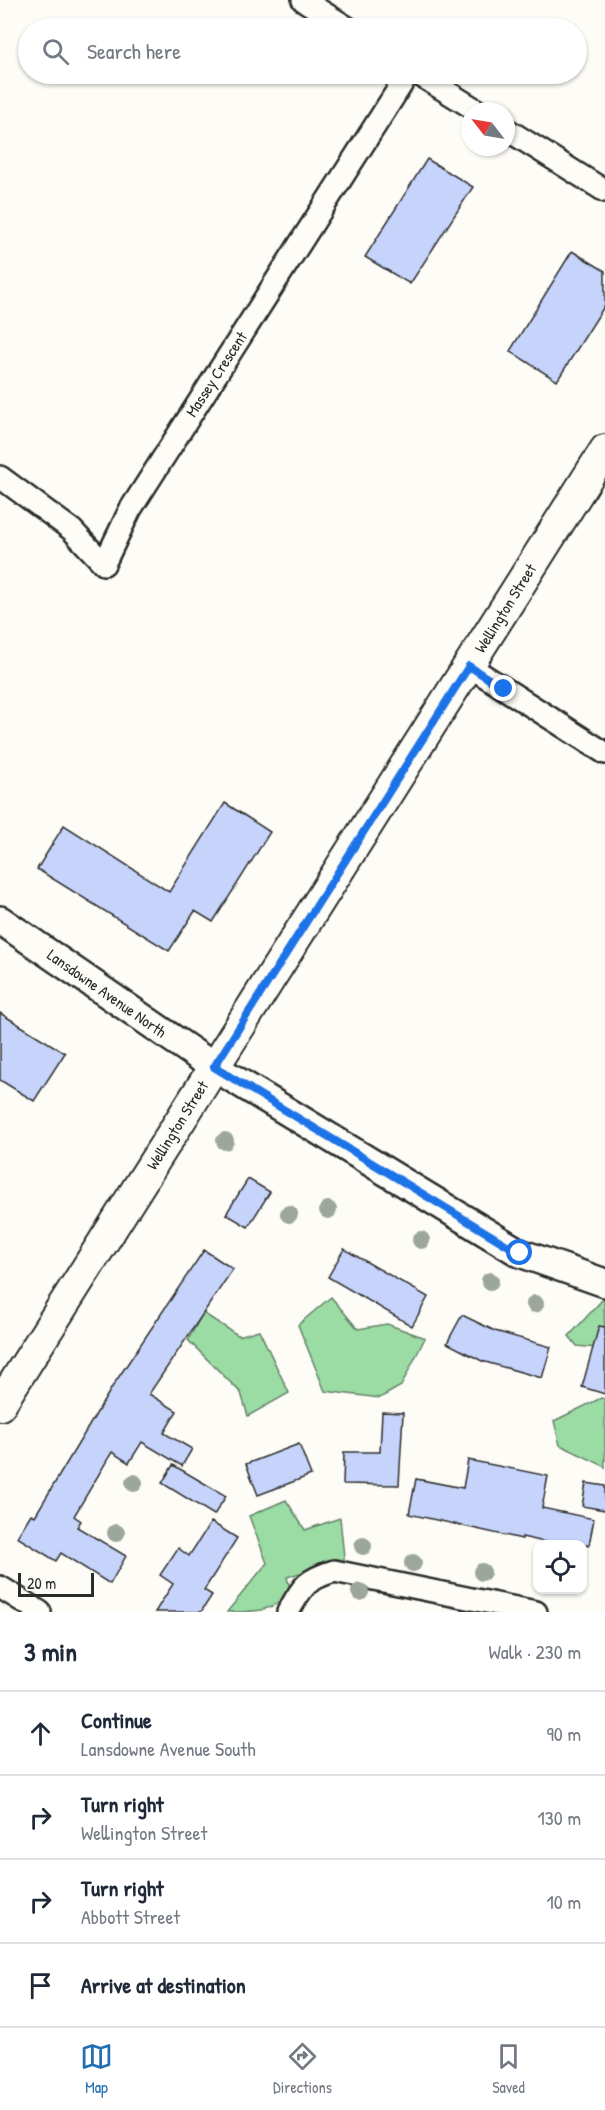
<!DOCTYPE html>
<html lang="en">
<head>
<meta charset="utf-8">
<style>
  :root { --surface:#fff; --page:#f6f6f7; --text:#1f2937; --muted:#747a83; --line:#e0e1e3; --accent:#1f6fb2 }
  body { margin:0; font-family:"Patrick Hand",sans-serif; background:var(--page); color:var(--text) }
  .controls { position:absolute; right:18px; bottom:18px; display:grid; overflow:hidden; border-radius:12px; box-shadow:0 2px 4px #0004 }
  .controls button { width:54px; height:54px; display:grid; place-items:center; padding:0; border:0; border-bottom:2px solid var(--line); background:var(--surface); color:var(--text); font:30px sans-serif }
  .compass { position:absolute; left:461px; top:102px; width:54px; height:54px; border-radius:50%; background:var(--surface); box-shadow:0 2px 4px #0004; rotate:301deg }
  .scale { position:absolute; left:18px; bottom:15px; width:76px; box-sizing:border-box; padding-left:6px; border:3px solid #2b2b2b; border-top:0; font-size:16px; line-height:21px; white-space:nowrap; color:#2b2b2b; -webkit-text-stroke:4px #fdfcf7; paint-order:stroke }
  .stop { position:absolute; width:18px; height:18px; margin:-14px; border:4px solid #1a73e8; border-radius:50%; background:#fff }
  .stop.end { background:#1a73e8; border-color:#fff; box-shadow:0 2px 6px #0008 }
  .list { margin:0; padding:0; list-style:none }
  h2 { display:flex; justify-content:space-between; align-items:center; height:78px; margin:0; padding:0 24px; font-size:26px }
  h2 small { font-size:20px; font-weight:400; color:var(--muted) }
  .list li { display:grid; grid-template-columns:39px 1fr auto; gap:18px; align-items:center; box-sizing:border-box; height:84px; padding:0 24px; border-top:2px solid var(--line) }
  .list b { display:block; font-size:22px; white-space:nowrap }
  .list p { margin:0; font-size:20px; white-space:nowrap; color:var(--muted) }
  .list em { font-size:20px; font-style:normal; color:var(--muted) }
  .icon { flex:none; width:33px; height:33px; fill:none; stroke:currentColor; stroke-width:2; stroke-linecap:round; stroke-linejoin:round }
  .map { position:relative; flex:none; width:605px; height:1612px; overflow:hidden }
  .search { position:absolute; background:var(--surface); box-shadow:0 2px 4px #0004; left:18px; right:18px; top:18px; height:66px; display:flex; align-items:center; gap:15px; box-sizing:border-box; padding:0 21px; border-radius:33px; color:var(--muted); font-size:22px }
  .sheet { height:414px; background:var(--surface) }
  nav { display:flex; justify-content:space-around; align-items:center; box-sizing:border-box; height:84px; border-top:2px solid var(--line); background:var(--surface); font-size:16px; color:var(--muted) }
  nav a { display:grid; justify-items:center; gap:3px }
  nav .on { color:var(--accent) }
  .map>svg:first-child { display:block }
  .green { fill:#9bdba4; stroke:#638368; stroke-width:1.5 }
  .building { fill:#c6d4fb; stroke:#2b2b2b; stroke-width:1.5 }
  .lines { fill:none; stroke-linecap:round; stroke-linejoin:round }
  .minor-casing { stroke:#2b2b2b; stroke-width:26 }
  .tertiary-casing { stroke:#2b2b2b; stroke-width:32 }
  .secondary-casing { stroke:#2b2b2b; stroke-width:34 }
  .minor { stroke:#fdfcf7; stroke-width:21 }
  .tertiary { stroke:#fdfcf7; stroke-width:27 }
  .secondary { stroke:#fdfcf7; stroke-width:30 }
  .tree { fill:#9ca69b }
  .route { stroke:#1a73e8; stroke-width:8 }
  .labels { text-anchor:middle; stroke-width:4.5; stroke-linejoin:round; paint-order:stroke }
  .street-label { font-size:16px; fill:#2b2b2b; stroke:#fdfcf7 }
</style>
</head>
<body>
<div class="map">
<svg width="605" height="1612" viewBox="0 0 605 1612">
  <rect width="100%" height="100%" fill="#fdfcf7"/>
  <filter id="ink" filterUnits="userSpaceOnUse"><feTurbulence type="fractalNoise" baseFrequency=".0167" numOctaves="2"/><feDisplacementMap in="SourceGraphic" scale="12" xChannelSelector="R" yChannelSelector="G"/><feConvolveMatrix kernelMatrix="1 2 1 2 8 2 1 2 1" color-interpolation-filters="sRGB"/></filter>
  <g filter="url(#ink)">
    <!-- green -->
    <g class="green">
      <polygon points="331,1297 358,1329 387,1324 425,1338 401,1386 380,1398 325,1391 298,1325"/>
      <polygon points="604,1298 605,1349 577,1346 569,1336"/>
      <polygon points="203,1313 239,1336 259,1330 289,1393 248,1416 241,1393 188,1340"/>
      <polygon points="601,1398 605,1399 605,1468 602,1465 560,1445 554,1421"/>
      <path d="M286,1500L305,1530L340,1518L345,1567L323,1566L287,1577L291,1592C272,1612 256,1612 227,1612L267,1563L249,1516Z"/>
    </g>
    <!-- building -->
    <g class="building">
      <polygon points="427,159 473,187 410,284 365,257"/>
      <polygon points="572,251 605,271 605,305 557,381 510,351"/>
      <polygon points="225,803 270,832 213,922 195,911 169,951 37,869 64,825 169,892"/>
      <polygon points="0,1013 65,1053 34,1101 0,1080"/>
      <polygon points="248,1179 270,1192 248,1227 226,1214"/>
      <polygon points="344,1249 428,1297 412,1326 328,1277"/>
      <polygon points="204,1250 233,1269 149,1394 177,1411 164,1433 192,1449 182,1466 142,1442 129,1463 112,1452 74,1516 81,1521 77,1527 126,1556 110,1584 61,1553 56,1561 17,1537 31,1514 35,1516 114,1384"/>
      <polygon points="462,1315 495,1331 551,1347 542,1378 482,1361 447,1343"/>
      <polygon points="599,1326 605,1327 605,1394 582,1387"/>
      <polygon points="382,1412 403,1413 399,1485 343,1484 344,1452 380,1452"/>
      <polygon points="299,1444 311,1475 258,1495 246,1464"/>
      <polygon points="468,1460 548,1476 542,1508 594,1519 589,1545 558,1545 522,1537 522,1539 409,1514 416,1479 463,1488"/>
      <polygon points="173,1465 226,1496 214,1515 162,1483"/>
      <polygon points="586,1483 605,1486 605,1510 582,1506"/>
      <polygon points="211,1522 237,1538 204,1590 212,1595 201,1612 155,1612 173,1584 160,1575 178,1548 189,1556"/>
    </g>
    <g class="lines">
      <!-- minor casing -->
      <g class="minor-casing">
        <g id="minor">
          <polyline points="303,0 348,28"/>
          <polyline points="418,74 478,111"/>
          <polyline points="506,129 605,191"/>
          <polyline points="0,477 72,530 104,564 130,510 408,74"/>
          <polyline points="469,666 605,753"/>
          <polyline points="0,1587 40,1612"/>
          <path d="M288,1612C303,1586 305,1580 334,1571L536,1612"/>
        </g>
      </g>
      <!-- tertiary casing -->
      <g class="tertiary-casing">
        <polyline id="tertiary" points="0,920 214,1067 520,1253 605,1283"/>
      </g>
      <!-- secondary casing -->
      <g class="secondary-casing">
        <polyline id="secondary" points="0,1405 605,450"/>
      </g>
      <!-- minor -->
      <use href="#minor" class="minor"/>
      <!-- tertiary -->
      <use href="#tertiary" class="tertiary"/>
      <!-- secondary -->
      <use href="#secondary" class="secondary"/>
    </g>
    <!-- trees -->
    <g class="tree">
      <circle cx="225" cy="1141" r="9"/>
      <circle cx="328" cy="1210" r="9"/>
      <circle cx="289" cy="1214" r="9"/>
      <circle cx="421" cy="1240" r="9"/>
      <circle cx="490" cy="1281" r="9"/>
      <circle cx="535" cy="1304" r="9"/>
      <circle cx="134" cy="1483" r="9"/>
      <circle cx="116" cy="1533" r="9"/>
      <circle cx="363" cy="1546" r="9"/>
      <circle cx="413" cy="1563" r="9"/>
      <circle cx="482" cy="1572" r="9"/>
      <circle cx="360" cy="1592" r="9"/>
    </g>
  </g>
  <g class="lines" filter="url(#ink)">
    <!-- route -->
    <polyline class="route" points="504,689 469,666 214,1067 520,1253"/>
  </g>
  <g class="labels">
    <!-- street labels -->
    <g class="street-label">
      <text transform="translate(216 374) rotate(-57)" y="6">Massey Crescent</text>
      <text transform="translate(505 608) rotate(-58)" y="6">Wellington Street</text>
      <text transform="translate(107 993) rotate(35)" y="6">Lansdowne Avenue North</text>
      <text transform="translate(177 1125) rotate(-58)" y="6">Wellington Street</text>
    </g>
  </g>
</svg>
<div class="controls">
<button><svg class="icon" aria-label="locate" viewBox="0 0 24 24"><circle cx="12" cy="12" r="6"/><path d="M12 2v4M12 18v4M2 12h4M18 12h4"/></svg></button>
</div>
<svg class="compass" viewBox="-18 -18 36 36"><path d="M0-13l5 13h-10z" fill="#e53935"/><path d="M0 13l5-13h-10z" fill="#747a83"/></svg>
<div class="scale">20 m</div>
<div class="stop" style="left:520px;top:1253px"></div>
<div class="stop end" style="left:504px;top:689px"></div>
<div class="search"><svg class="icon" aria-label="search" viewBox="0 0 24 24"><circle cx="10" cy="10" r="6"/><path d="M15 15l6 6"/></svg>Search here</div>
</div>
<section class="sheet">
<h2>3 min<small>Walk · 230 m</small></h2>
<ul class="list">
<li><svg class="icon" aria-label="ahead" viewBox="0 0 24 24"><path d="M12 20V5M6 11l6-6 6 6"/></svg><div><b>Continue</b><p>Lansdowne Avenue South</p></div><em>90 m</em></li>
<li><svg class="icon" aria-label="right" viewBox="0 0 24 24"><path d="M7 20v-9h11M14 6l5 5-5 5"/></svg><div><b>Turn right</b><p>Wellington Street</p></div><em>130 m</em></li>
<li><svg class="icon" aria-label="right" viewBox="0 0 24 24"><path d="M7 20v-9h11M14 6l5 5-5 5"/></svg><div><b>Turn right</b><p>Abbott Street</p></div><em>10 m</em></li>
<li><svg class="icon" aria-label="arrive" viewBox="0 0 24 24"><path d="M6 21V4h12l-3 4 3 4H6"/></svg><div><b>Arrive at destination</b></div></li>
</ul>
</section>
<nav>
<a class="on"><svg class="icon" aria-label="map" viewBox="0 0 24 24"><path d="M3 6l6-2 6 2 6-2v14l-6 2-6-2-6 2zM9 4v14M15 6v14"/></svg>Map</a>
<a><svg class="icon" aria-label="directions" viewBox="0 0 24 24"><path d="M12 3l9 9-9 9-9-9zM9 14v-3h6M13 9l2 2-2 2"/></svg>Directions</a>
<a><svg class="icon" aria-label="saved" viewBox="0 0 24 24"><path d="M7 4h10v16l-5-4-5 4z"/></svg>Saved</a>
</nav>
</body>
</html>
